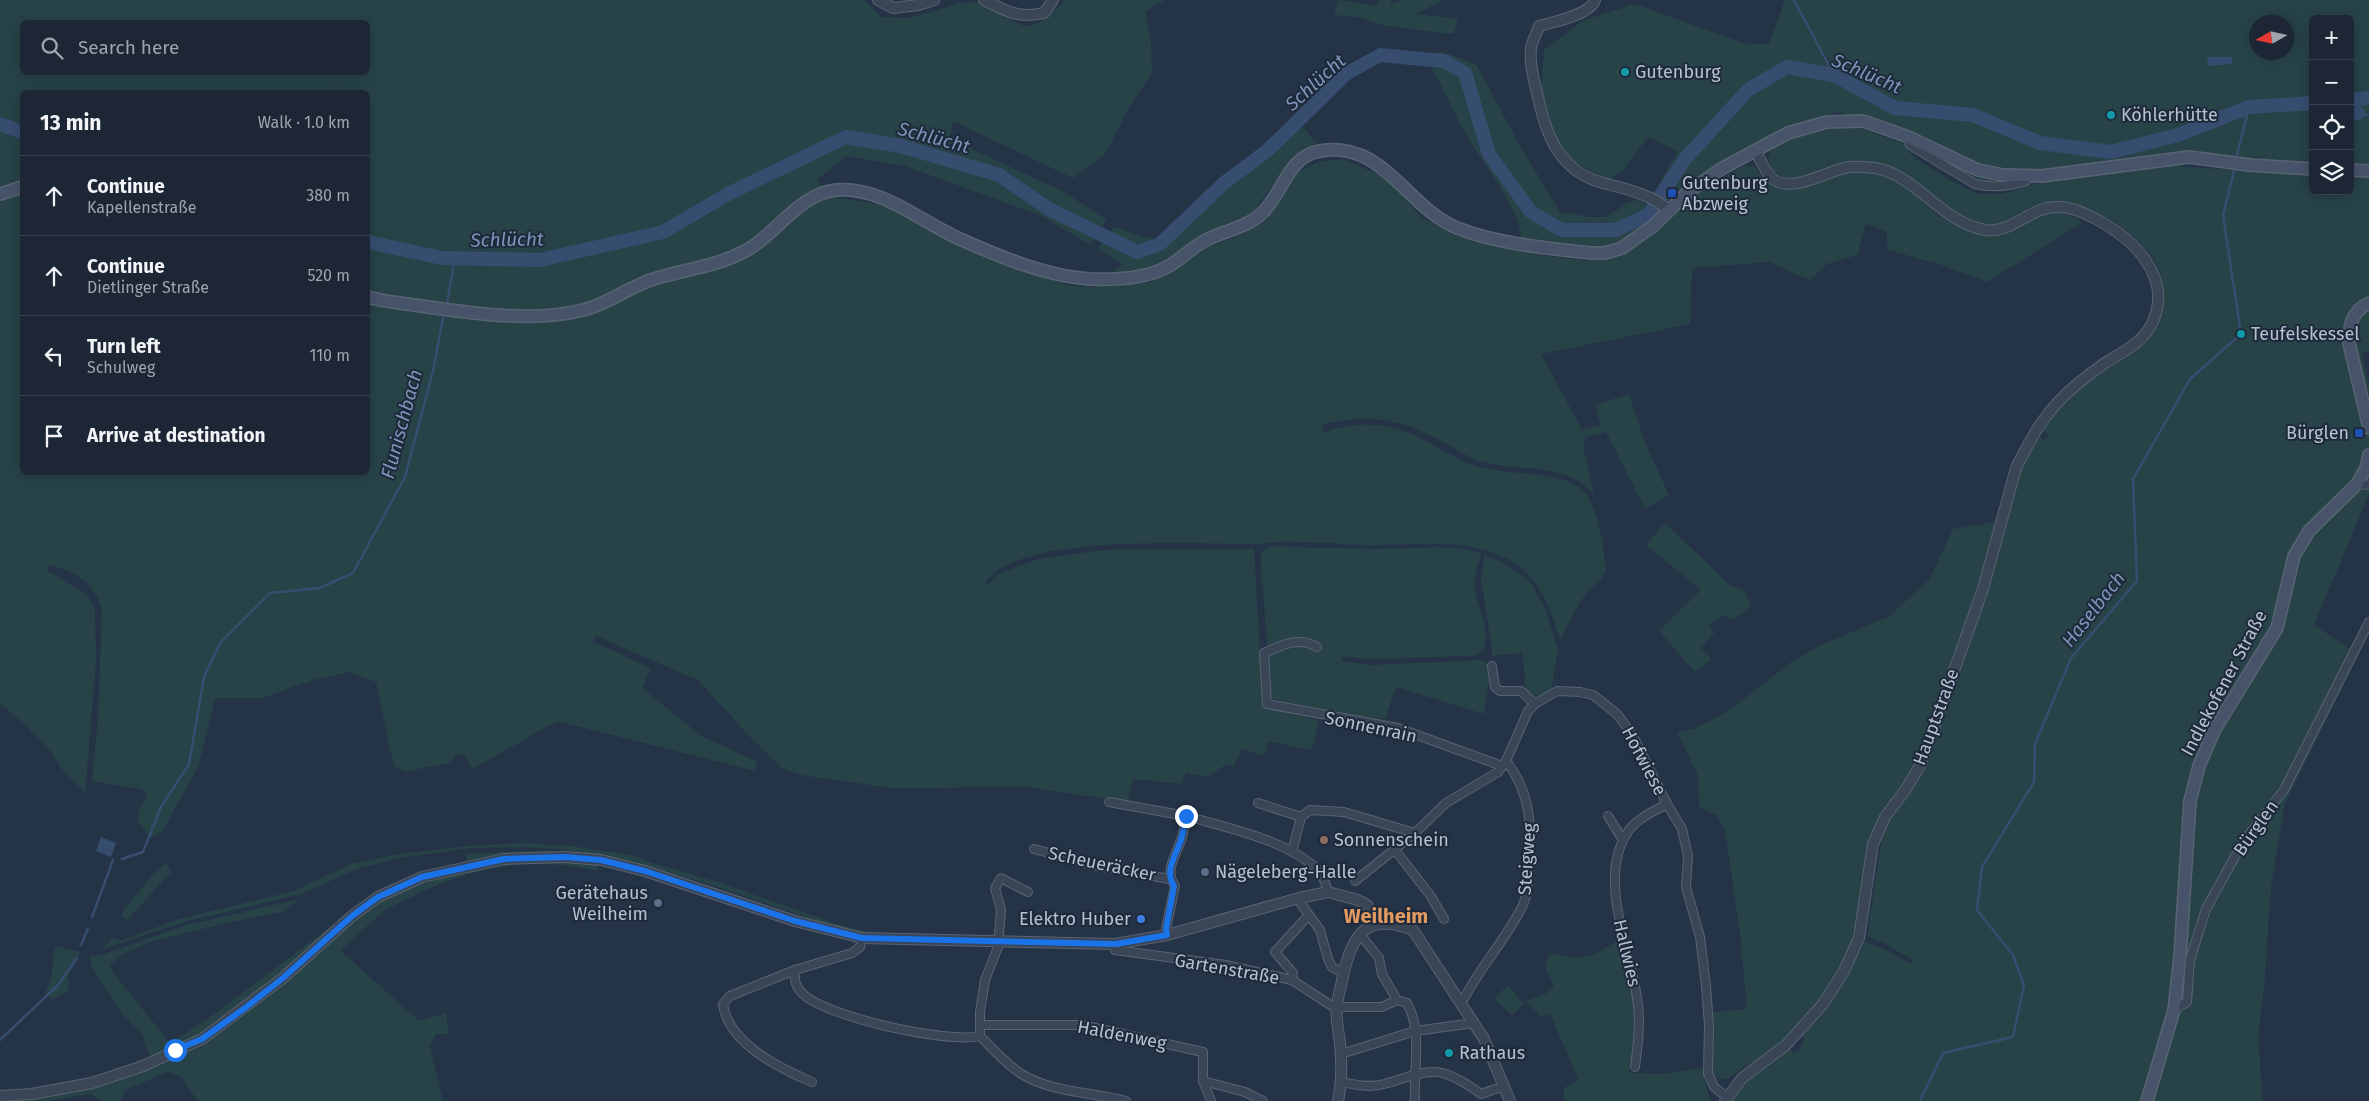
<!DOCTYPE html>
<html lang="en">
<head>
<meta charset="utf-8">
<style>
  :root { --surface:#1c2635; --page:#293241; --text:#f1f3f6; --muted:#a0a5ad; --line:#3a4350 }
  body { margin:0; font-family:"Fira Sans",sans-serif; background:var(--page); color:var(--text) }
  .controls { position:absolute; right:15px; top:15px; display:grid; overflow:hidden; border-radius:8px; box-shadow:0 2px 12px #0003 }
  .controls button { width:45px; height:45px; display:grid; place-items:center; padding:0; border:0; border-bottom:1px solid var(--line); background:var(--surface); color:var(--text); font:25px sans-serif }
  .compass { position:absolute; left:2249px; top:15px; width:45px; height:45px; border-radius:50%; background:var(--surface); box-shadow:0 2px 12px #0003; rotate:261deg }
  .stop { position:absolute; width:15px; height:15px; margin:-11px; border:4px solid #1a73e8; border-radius:50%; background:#fff }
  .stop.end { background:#1a73e8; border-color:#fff; box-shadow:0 1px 5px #0008 }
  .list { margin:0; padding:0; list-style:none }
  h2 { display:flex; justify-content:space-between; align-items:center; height:65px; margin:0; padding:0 20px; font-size:21px }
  h2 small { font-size:16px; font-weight:400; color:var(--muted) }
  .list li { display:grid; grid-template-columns:32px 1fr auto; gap:15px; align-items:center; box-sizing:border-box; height:80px; padding:0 20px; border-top:1px solid var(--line) }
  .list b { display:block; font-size:19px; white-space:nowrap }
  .list p { margin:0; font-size:16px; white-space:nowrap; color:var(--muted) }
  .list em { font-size:16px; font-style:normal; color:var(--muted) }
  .icon { flex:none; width:28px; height:28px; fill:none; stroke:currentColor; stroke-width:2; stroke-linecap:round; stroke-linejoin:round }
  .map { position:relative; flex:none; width:2369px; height:1101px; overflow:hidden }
  .search { position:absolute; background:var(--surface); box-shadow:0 2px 12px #0003; left:20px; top:20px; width:350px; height:55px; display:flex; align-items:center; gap:12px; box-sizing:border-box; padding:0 18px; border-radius:8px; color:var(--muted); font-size:19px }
  .panel { position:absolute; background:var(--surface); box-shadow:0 2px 12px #0003; left:20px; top:90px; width:350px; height:385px; border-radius:8px }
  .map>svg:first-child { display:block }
  .green { fill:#274347; fill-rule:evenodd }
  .water { fill:#374d6f }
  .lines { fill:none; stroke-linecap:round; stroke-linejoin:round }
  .stream { stroke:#374d6f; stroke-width:2.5 }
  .river { stroke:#374d6f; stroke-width:14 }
  .minor-casing { stroke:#586373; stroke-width:10 }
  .tertiary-casing { stroke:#586373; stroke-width:12 }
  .secondary-casing { stroke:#586373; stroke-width:14 }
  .minor { stroke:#3a4556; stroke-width:8 }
  .tertiary { stroke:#3a4556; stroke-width:10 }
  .secondary { stroke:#475369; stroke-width:11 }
  .route { stroke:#1a73e8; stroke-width:6 }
  .culture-dot { fill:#0f9aa8; stroke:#1e2a3b; stroke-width:2 }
  .transit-dot { fill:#1a4fb4; stroke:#1e2a3b; stroke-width:2 }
  .education-dot { fill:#8d6e63; stroke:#1e2a3b; stroke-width:2 }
  .service-dot { fill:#5c6f8a; stroke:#1e2a3b; stroke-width:2 }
  .shop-dot { fill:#3f7fe0; stroke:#1e2a3b; stroke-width:2 }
  .labels { text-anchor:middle; stroke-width:4; stroke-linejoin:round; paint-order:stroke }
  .poi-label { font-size:18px; fill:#b7c0cf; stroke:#1e2a3b; text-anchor:start }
  .street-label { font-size:18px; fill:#b7c0cf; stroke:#1e2a3b }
  .water-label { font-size:19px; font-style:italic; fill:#7c95b9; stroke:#1e2a3b }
  .quarter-label { font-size:20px; font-weight:bold; fill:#e19a60; stroke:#1e2a3b }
</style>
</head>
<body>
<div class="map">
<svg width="2369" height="1101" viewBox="0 0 2369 1101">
  <rect width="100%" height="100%" fill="#253347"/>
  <!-- green -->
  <g class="green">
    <path d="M0,0H864L881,17L910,18L960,3L979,2L1021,25L1030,26L1040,22L1063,3V0H1164L1145,12L1151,41L1152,73L1130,106L1105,154L1073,178L953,121L949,138L1064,192L1107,220L1090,245L1042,216L905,166L846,156L817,180L827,196L884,205L945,236L1069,286L1091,287L1151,282L1198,250L1241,235L1259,224L1275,205L1297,172L1321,161L1342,159L1385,177L1421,217L1453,235L1534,254L1587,261L1609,258L1629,251L1713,180L1725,177L1745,165L1755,167C1785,211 1810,180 1849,171C1856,169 1868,171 1875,172C1904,177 1918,201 1940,216C1954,226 1973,234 1989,236C2014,239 2026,216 2048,213C2058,212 2068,215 2078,218L2082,223L1987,282L1939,264L1888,250L1886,231L1866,224L1857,255L1827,264L1810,280L1769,262L1692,268L1690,324L1541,354L1582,430L1601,425L1595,405L1629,394L1645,442L1669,495L1645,509L1606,432L1586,437L1583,446L1594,495C1564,458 1514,475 1474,459C1464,455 1454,447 1444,442C1401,419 1369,412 1321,425L1323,433C1340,426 1360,423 1378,425C1420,429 1448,461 1487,469C1509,474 1562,473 1579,487C1600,505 1602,543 1606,568C1605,579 1594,585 1587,593C1575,607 1570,623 1560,639C1553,618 1547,598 1533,580C1496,533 1417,545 1364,545C1329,544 1293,539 1258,544C1187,545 1059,535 999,569C994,572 989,578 985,582L988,585L998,574L1038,559L1103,550L1254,549L1263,707L1319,720L1312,750L1268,741L1264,755L1242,749L1233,767L1227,764L1207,777L1186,773L1182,784L1133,779L1128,802L1027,787L892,788L801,775L782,768L753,740L698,680L596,636L593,642L651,668L642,688L700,735L757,762L754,771L557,721L473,769L463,754L455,756L450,763L407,771L394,767L376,682L348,672L313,680L262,698H215L198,767L163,830L151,838L137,821L139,810L148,794L141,789L92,781L98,718L102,608C93,583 74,569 47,565L48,571L85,594L95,606L96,661L85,793L62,769L50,751L24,724L0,703ZM22,22H368V72L325,73L348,91L322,72H22ZM22,92H368V472H22Z"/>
    <polygon points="1339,0 1376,6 1379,0 1391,0 1391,4 1404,0 1443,0 1416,14 1458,19 1454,33 1447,34 1383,25 1357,17 1334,15"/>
    <path d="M1785,0H2369V166L2350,165V19H2313V163L2262,162L2261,156L2253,157L2252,162L2170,158L2032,171L2006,170L1979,165L1909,131L1886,123L1837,112L1783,129L1744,150L1677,192L1668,200L1661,202L1652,196L1678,151L1648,137L1623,170L1608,181L1567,158L1548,123L1541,89L1544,50L1584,20L1635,4L1749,45L1769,43ZM2256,22H2286V52H2256Z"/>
    <path d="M1438,51L1464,59L1477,66L1519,144L1560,212C1570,213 1595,219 1604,217C1621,212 1636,183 1653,215C1650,223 1642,230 1635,235C1602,259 1559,245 1521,239C1523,214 1480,158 1466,135C1454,114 1445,90 1432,70Z"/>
    <polygon points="1298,121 1319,146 1304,150 1292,160 1252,213 1238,223 1153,270 1113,276 1114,271 1123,264 1098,249 1114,227 1154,240 1231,172"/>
    <path d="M1838,128L1862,129L1900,142L1916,159L1955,183L1978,194H2002L2034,184L2174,166L2313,175V191H2350V177L2369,178V350L2361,354L2369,384V494L2314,625L2349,648L2369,629V634L2285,803L2271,887L2264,988L2258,1038L2263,1101H1729L1745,1079L1789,1049L1793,1052L1798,1051L1804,1042L1803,1034C1828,1005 1848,976 1865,942L1889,951L1910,964L1914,961L1886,944L1867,936L1881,843L1889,822L1924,769L2018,472L2037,437L2044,440L2049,435L2042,429C2062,398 2091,383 2119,360C2134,347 2149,323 2162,306C2162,295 2164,283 2160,272C2145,233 2086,196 2044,203C2028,206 2011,220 1996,227L1969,220L1945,208L1889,168L1811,175L1794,179L1781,177L1772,169L1768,157C1776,137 1818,132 1838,128Z"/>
    <path d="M1919,149L2020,180C2014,181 2007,183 2001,184C1972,187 1942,162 1919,149Z"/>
    <polygon points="1996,522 1979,585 1919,761 1897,795 1880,815 1870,838 1855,936 1841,971 1819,1005 1783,1042 1760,1062 1750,1062 1729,1078 1722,1080 1714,1075 1711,1065 1713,1012 1747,1009 1740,934 1725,829 1716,815 1699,807 1698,776 1677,732 1694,729 1727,712 1790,663 1821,645 1890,616 1930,578 1953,529"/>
    <polygon points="1665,523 1731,586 1745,590 1751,607 1734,619 1722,615 1709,626 1714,633 1701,648 1712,659 1695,672 1659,631 1701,590 1646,545"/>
    <path d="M1274,546C1313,548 1351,549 1390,549C1416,549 1457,543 1481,554C1478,566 1473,577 1475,589C1478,610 1491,629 1483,651L1474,656L1366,659L1343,656L1341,661L1371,665L1483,660L1491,667L1484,714L1396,687L1385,719L1321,713L1322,710L1272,699L1260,556L1264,549Z"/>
    <polygon points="1484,555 1504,563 1530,582 1545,608 1558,649 1552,686 1541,696 1534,695 1526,689 1522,653 1493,656 1481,579"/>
    <polygon points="522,843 571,846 632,855 646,861 718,882 837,924 864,931 884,933 883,936 865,934 835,927 715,886 645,865 559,849 524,847 471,848 400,858 357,869 301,894 187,921 103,949 113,937 120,941 179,919 294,891 353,863 399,854 470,846"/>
    <polygon points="525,851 555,852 506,855 467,861 466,854"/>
    <path d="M568,861L593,863L598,865L597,871C535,855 467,867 410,898C401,902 391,906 383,912C368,924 355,938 341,951L419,1021L446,1013L449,1034H436L430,1046L443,1101H198L180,1076L167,1072L126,1090L120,1101H102L90,1094L46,1101H0L34,1099L97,1086L149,1070L201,1047L287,979L357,917L383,898L427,881L511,862Z"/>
    <polygon points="166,863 171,872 127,920 120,915 153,874"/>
    <polygon points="300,899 282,912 231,922 149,942 121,955 110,965 114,974 170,1043 209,1018 352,911 283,971 199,1037 152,1057 147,1050 143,1036 122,1013 92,968 90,955 98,956 187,925"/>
    <path d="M1619,938C1628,968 1635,999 1635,1031C1635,1045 1631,1059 1629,1073L1659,1074L1702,1068L1710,1101H1565L1563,1089L1578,1079L1550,1014L1541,1017L1526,1001L1549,992L1548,990L1554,987L1545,967L1549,955L1555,953C1580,964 1600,955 1619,938Z"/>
    <polygon points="55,946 81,952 68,976 69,990 53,999 45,994 51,979"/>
    <polygon points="1508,985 1524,1004 1512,1015 1494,999"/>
  </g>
  <!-- water -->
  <g class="water">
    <polygon points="2207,57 2232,57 2232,64 2208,66"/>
    <polygon points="101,837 116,843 111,857 96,851"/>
  </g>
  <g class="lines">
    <!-- stream -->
    <g class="stream">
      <polyline points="1794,0 1834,75"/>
      <polyline points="2358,113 2369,115"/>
      <polyline points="2236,159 2249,107"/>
      <polyline points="447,303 455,258"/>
      <polyline points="122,859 143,852 161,807 189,764 204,677 220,643 270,593 320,588 353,573 405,477 433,371 443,318"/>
      <polyline points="92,917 113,860"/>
      <polyline points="81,945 88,928"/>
      <polyline points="0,1040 58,985 77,958"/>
      <polyline points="1920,1101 1943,1053 2013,1037 2024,985 2013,955 1977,910 1982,867 2034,782 2035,744 2071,658 2137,581 2133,479 2190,379 2241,334 2223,215 2235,167"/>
    </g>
    <!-- river -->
    <g class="river">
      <polyline points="2350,100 2369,98"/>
      <polyline points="2350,107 2358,113"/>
      <polyline points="0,124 22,132"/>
      <polyline points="368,242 442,258 540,260 663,232 730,193 846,137 901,146 999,175 1049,209 1137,252 1160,244 1224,183 1268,150 1346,74 1380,55 1444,61 1465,73 1489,154 1531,212 1562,230 1616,230 1648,215 1685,159 1748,90 1787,67 1834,75 1895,108 1973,115 2040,143 2111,152 2178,135 2249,107 2313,103"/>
    </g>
    <!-- minor casing -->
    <g class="minor-casing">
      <g id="minor">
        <path d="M1906,136L1910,145L1975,184C1993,188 2008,187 2026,181V177"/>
        <polyline points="2357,484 2369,485"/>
        <path d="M1317,647C1299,636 1282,645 1264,653L1267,704L1398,728L1502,766"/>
        <polyline points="1492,666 1495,687 1500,691 1521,691 1535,704"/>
        <polyline points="1109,802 1186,816"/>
        <polyline points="1258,803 1301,817"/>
        <polyline points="1608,816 1623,840"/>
        <polyline points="1034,849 1097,866 1170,879"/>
        <polyline points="1395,850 1430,895 1444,919"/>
        <polyline points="1292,852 1301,817 1310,810 1344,812 1415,833"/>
        <polyline points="1355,881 1415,833 1446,803 1498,772 1506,761 1528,711 1535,704 1557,691 1580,692 1593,695 1617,714 1632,734 1667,804 1682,829 1688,856 1686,887 1700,937 1706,986 1709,1025 1708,1073 1714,1087 1727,1097"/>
        <path d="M1028,892L1001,878L995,888L1001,910L998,947L985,980L980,1012V1036C993,1049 1005,1063 1020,1073C1051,1093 1092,1092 1126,1101"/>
        <polyline points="1299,898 1301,904 1320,930 1328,959 1332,967 1344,974"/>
        <path d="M1360,934L1379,958L1382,974L1397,1000L1407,1003C1423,1031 1413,1070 1415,1101"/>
        <path d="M1167,935L1166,929L1175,886C1164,871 1176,855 1181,840C1184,833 1185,824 1186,816C1228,828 1288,840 1319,871C1324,876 1326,886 1328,892"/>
        <path d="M862,938L860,947L852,953L795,970C794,980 795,986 803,994C827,1017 948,1044 980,1036"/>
        <polyline points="1115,944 1115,950 1226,965 1292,980 1332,1006 1337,1007 1382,1007 1397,1000"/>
        <path d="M795,970L730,996L723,1004C728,1043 779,1068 812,1082"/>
        <polyline points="1292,980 1293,973 1275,952 1308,916"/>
        <path d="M1459,1001L1465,997C1481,966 1506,939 1522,907C1528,896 1528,879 1529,866C1532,828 1531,792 1506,761"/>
        <polyline points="2174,1010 2187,1002 2190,960 2206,909 2243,842 2284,790 2369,622"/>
        <polyline points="980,1025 1082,1025 1203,1052 1203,1081 1211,1101"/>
        <polyline points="1341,1054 1415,1031 1474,1023"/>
        <path d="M1635,1067C1638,1044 1641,1021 1637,998C1630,948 1596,877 1629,830C1638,818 1654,811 1667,804"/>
        <polyline points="1203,1081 1245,1092 1263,1101"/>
        <path d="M1342,1082C1355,1085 1370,1088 1384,1084C1401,1080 1418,1071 1436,1072C1450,1073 1470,1086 1481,1094L1504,1086"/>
      </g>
    </g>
    <!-- tertiary casing -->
    <g class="tertiary-casing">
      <g id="tertiary">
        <polyline points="878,0 893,8 918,5 934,0"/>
        <path d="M984,0C1006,11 1019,19 1044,13L1053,0"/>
        <path d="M1595,0C1590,15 1553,22 1539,26C1537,33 1532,41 1531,48C1529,65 1535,84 1539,101C1547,139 1562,172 1603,183C1626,189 1651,194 1670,211"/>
        <polyline points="0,1096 32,1094 92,1083 143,1066 202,1039 283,978 352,916 378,897 422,877 504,859 564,857 601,860 645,871 795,921 862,938 1115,944 1167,935 1299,898 1328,892 1358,900 1367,905 1375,917 1378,924"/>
        <path d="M1338,1101C1342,1082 1342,1064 1340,1044C1339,1032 1335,1018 1337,1006C1338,996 1341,986 1343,976C1352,934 1367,912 1413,930L1484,1039L1510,1101"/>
        <path d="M1725,1101L1742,1078L1786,1045L1823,1004L1844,971L1859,938L1873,844L1885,817L1906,789L1921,764L1983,589L2016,468C2029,442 2042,417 2064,396C2076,384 2091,373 2105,363C2124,351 2146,341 2154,319C2171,275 2133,239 2098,220C2084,213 2071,206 2055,207C2029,208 2011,234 1985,230C1939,221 1915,174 1875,168C1866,167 1857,166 1849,167C1828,170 1793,194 1773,179C1765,172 1760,159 1755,150"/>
      </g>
    </g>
    <!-- secondary casing -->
    <g class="secondary-casing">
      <g id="secondary">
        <polyline points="2350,170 2369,171"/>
        <polyline points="0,194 22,187"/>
        <path d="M368,297C385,302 403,303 421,306C471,313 533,323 583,310C609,304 631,285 657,278C688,269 718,266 747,250C777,233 799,194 836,190C882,186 921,222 960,239C1000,257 1046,276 1089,279C1112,280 1142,279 1163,269C1179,262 1191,247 1208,239C1227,230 1246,228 1262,213C1283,193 1288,156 1320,151C1384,140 1407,208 1457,228C1498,244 1546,248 1590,253H1605L1622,248L1653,226L1687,193L1721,169L1788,133L1827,122L1863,121L1906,136L1978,170L2003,175L2042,176L2189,157L2250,165L2313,169"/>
        <path d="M2369,303C2352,311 2349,325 2349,343L2369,428"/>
        <polyline points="2147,1101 2174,1010 2180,957 2190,801 2199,766 2215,729 2277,628 2294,556 2309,531 2357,484 2366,468 2369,455"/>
      </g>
    </g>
    <!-- minor -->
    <use href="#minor" class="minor"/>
    <!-- tertiary -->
    <use href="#tertiary" class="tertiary"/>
    <!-- secondary -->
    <use href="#secondary" class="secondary"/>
  </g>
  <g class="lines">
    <!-- route -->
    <path class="route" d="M175,1050L202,1039L245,1008L283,978L352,916L378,897L422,877L504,859L564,857L601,860L645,871L795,921L862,938L1116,944L1167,935L1166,929L1174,886C1164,871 1176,855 1181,840C1183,833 1185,824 1186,816"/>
  </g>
  <!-- markers -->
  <g class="culture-dot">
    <circle cx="1625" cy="72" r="5"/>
    <circle cx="2111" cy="115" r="5"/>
    <circle cx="2241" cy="334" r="5"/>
    <circle cx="1449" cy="1053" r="5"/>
  </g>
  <g class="transit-dot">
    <rect x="1667" y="188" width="10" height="10" rx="2.5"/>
    <rect x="2354" y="428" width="10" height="10" rx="2.5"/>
  </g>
  <circle class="education-dot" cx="1324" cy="840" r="5"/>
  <g class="service-dot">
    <circle cx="1205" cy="872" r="5"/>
    <circle cx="658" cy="903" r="5"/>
  </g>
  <circle class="shop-dot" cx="1141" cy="919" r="5"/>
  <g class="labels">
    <!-- poi labels -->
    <g class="poi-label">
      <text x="1635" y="78">Gutenburg</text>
      <text x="2121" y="121">Köhlerhütte</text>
      <text x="1682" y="189">Gutenburg<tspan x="1682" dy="21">Abzweig</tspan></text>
      <text x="2251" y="340">Teufelskessel</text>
      <text x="2349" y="439" text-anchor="end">Bürglen</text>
      <text x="1334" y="846">Sonnenschein</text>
      <text x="1215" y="878">Nägeleberg-Halle</text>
      <text x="648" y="899" text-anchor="end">Gerätehaus<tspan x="648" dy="21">Weilheim</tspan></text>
      <text x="1131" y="925" text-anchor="end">Elektro Huber</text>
      <text x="1459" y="1059">Rathaus</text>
    </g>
    <!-- street labels -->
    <g class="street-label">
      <text transform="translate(2224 683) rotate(-62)" y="6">Indlekofener Straße</text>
      <text transform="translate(1936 717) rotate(-70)" y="6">Hauptstraße</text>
      <text transform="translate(1371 727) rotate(12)" y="6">Sonnenrain</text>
      <text transform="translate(1644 761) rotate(62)" y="6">Hofwiese</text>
      <text transform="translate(2256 828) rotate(-55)" y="6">Bürglen</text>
      <text transform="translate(1527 859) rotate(-86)" y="6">Steigweg</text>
      <text transform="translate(1102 864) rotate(12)" y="6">Scheueräcker</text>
      <text transform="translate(1627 953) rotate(77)" y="6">Hallwies</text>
      <text transform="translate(1227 969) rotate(10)" y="6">Gartenstraße</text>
      <text transform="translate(1122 1035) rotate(11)" y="6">Haldenweg</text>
    </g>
    <!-- water labels -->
    <g class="water-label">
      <text transform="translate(1867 73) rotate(23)" y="7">Schlücht</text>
      <text transform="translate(1315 82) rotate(-42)" y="7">Schlücht</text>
      <text transform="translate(934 137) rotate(15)" y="7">Schlücht</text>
      <text transform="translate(507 239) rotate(-1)" y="7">Schlücht</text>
      <text transform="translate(401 424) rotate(-75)" y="7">Flunischbach</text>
      <text transform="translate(2093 609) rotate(-52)" y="7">Haselbach</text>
    </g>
    <!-- quarter labels -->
    <g class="quarter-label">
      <text x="1386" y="923">Weilheim</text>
    </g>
  </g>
</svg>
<div class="controls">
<button>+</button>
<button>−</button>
<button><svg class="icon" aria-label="locate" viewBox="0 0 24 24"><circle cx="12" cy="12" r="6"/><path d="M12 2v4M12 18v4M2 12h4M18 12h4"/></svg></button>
<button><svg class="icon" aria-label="layers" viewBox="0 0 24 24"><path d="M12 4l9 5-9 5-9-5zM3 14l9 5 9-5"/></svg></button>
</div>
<svg class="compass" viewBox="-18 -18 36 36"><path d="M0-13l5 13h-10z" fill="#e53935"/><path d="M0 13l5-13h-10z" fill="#a0a5ad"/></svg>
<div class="stop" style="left:175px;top:1050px"></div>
<div class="stop end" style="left:1186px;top:816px"></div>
<div class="search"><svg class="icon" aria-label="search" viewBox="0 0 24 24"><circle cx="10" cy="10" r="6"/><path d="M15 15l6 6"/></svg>Search here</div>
<section class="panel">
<h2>13 min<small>Walk · 1.0 km</small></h2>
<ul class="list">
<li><svg class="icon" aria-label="ahead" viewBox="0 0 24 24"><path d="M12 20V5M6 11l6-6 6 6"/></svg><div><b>Continue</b><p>Kapellenstraße</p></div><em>380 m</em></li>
<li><svg class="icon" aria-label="ahead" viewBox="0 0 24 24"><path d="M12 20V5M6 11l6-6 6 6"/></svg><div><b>Continue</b><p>Dietlinger Straße</p></div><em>520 m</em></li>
<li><svg class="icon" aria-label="left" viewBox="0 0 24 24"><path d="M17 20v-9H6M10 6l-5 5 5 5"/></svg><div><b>Turn left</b><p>Schulweg</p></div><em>110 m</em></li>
<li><svg class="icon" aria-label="arrive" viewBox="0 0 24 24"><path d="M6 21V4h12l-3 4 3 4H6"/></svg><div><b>Arrive at destination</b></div></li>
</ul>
</section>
</div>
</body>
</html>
